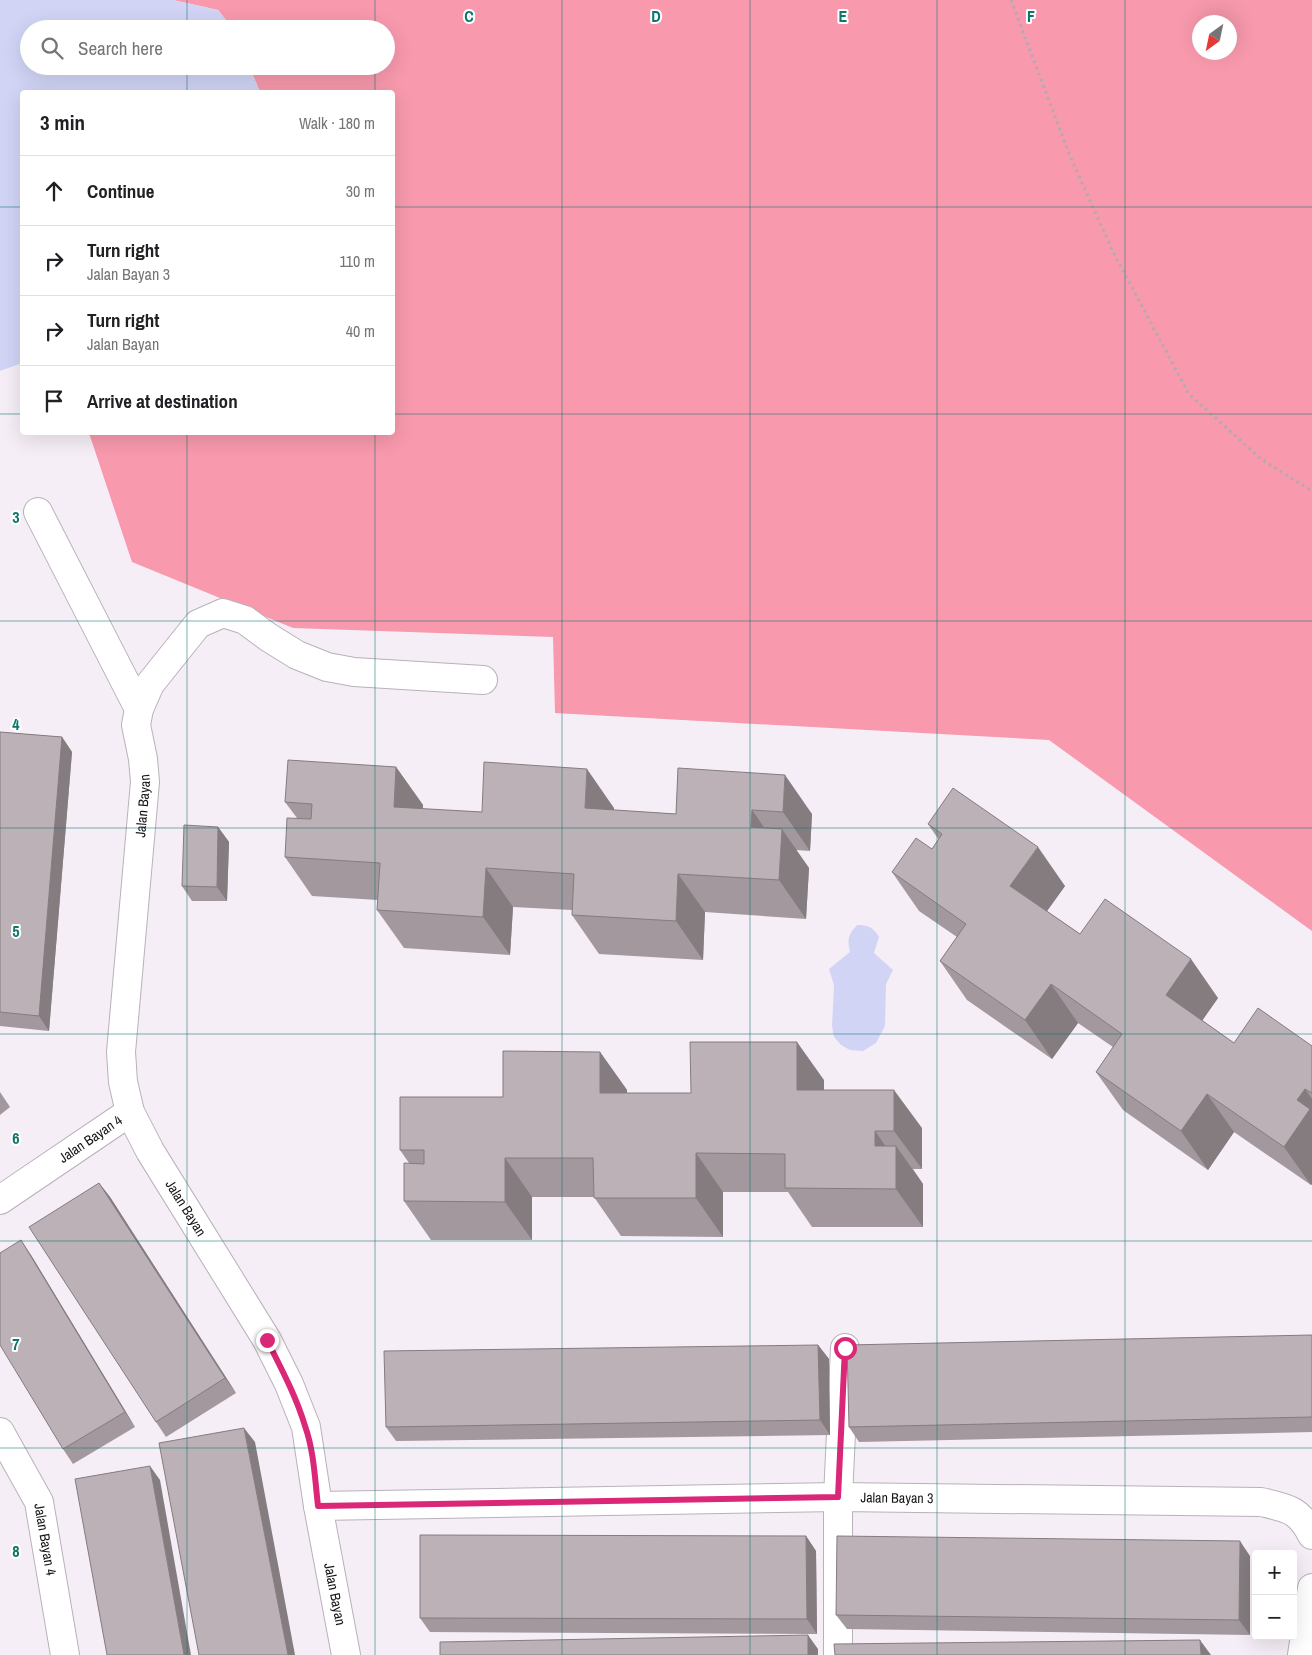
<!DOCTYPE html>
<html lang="en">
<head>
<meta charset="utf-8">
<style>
  :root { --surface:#fff; --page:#f6f6f6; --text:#202124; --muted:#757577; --line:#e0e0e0 }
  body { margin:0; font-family:"Archivo Narrow",sans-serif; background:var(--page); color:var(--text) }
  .controls { position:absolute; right:15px; bottom:15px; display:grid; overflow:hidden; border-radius:5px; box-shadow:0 5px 20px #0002 }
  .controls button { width:45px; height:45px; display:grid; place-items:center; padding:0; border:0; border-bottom:1px solid var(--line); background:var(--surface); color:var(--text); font:25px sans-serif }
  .compass { position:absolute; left:1192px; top:15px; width:45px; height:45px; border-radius:50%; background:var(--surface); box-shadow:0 5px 20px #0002; rotate:213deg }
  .stop { position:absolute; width:15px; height:15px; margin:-11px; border:4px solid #db2777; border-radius:50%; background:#fff }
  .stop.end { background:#db2777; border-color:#fff; box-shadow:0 1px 5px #0008 }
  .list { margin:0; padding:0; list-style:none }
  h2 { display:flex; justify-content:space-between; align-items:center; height:65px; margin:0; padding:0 20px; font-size:21px }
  h2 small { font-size:16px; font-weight:400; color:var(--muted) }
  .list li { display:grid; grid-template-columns:32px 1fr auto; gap:15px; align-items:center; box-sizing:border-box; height:70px; padding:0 20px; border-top:1px solid var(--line) }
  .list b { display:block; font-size:19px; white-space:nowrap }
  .list p { margin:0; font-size:16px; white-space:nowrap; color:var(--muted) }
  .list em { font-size:16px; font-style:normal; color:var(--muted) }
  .icon { flex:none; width:28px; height:28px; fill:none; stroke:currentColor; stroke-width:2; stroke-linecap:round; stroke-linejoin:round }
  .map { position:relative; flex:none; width:1312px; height:1655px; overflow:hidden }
  .search { position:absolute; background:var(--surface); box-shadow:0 5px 20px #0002; left:20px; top:20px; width:375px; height:55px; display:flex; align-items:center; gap:12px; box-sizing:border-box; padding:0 18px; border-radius:28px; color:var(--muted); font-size:19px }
  .panel { position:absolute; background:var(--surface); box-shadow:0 5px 20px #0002; left:20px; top:90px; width:375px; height:345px; border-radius:5px }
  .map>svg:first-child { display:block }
  .forest { fill:#f899ad; fill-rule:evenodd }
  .water { fill:#d2d4f6 }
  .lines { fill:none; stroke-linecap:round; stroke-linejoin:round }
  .minor-casing { stroke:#b9b1b9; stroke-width:30 }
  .path { stroke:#b1abb1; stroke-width:3; stroke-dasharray:2.5 4; stroke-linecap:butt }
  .minor { stroke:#fff; stroke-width:28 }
  .wall { fill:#a2989d }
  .shaded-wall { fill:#847c7f }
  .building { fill:#bcb1b6; stroke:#847c7f }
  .route { stroke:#db2777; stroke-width:6 }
  .grid { fill:none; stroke:#0f766e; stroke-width:1; stroke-opacity:0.55 }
  .labels { text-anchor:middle; stroke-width:4; stroke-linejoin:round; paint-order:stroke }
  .street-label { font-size:14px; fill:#181518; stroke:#fff }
  .grid-label { font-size:16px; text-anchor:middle; font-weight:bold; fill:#0f766e; stroke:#fff; stroke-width:4; stroke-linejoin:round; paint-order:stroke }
</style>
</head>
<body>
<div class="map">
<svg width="1312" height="1655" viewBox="0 0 1312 1655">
  <rect width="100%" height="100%" fill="#f6eef6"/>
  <!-- forest -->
  <path class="forest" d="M173,0H1312V931L1049,740L555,713L553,637L293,628L132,562L89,433L392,432V92H260L249,66H386V29H233L218,10ZM1200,22H1230V52H1200Z"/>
  <!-- water -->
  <g class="water">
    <polygon points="0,0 173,0 218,10 233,29 29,29 29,66 249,66 260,92 22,92 22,363 0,371"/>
    <path d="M857,925C868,925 873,927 879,937L874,953L893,970L886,984L885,1026L876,1043L863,1051L850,1050L841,1045L834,1037L832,1026L834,985L829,969L850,952C847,940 848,935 857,925Z"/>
  </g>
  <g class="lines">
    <!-- minor casing -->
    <g class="minor-casing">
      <g id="minor">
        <polyline points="38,512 139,709"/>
        <path id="s1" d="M0,1200L130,1112"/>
        <path id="s2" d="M0,1432L39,1502L65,1655"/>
        <path id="s3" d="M318,1506L838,1497L1261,1502C1287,1508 1299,1509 1312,1535"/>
        <path id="s4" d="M346,1655L318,1506L306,1427L289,1384L267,1340L150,1151L130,1112L123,1082L121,1052L145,782L143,759L136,725L139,709L150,684L198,624L223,613L245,620L268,637L297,655L327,667L354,672L483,680"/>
        <polyline points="838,1655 838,1497 845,1348"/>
        <polyline points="1302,1655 1312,1588"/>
      </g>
    </g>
    <!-- path -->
    <polyline class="path" points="1011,0 1070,156 1114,254 1189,394 1261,459 1312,491"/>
    <!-- minor -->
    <use href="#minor" class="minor"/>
  </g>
  <!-- wall -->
  <g class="wall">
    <polygon points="0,732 62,737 72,752 49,1031 0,1026"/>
    <polygon points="396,767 423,805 423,809 482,812 614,808 614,810 676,814 678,768 812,814 810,851 796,850 809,868 806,919 705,912 703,960 599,954 572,915 572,910 513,907 510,955 404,948 377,910 378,900 312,896 285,857 297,818 285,802"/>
    <polygon points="928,824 1065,886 1047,911 1080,934 1218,998 1202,1020 1234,1043 1312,1046 1312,1184 1311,1185 1234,1132 1208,1170 1123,1110 1096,1072 1113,1047 1078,1023 1052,1059 967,1000 940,961 957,937 919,911 892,872 932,849 939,840"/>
    <polygon points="218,827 229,842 227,901 192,901 182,886"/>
    <polygon points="600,1052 627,1090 627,1093 691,1093 824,1080 824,1090 922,1128 922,1169 913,1169 923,1184 923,1227 812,1227 788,1192 723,1192 723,1237 621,1236 594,1197 532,1197 532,1240 431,1240 404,1201 409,1163 400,1150 503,1097"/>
    <polygon points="0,1092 10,1107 0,1115"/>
    <polygon points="99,1183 110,1197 236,1393 166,1437 156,1422"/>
    <polygon points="31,1255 135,1427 73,1464 63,1449"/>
    <polygon points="1312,1335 1312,1432 859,1442 849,1427"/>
    <polygon points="818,1345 829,1359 830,1435 396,1441 386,1427"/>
    <polygon points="806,1536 816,1551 817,1634 430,1632 420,1618"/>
    <polygon points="1250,1556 1250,1635 847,1629 836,1615"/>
  </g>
  <!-- shaded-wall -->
  <g class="shaded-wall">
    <polygon points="62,737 72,752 49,1031 39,1016"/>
    <polygon points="396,767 423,805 421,846 394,807"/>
    <polygon points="587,769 614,808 612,847 585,808"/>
    <polygon points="785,775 812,814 810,851 783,812"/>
    <polygon points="752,810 779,849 751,827"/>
    <polygon points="218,827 229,842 227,901 217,887"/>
    <polygon points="782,829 809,868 806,919 779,880"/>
    <polygon points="1038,847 1065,886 1037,925 1010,886"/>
    <polygon points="486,868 513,907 510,955 483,917"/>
    <polygon points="678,874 705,912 703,960 676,921"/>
    <polygon points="1191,959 1218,998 1193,1034 1166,995"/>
    <polygon points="1051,984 1078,1023 1052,1059 1025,1020"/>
    <polygon points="797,1042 824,1080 824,1128 797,1090"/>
    <polygon points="600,1052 627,1090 627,1132 600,1093"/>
    <polygon points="1305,1089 1312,1099 1312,1184 1311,1185 1284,1147 1297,1100"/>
    <polygon points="894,1090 922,1128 922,1169 894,1131"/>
    <polygon points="1207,1094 1234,1132 1208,1170 1181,1131"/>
    <polygon points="875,1131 896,1161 896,1146 923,1184 923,1227 896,1189 875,1146"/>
    <polygon points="696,1153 723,1192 723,1237 696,1198"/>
    <polygon points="505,1158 532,1197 532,1240 505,1202"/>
    <polygon points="99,1183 110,1197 236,1393 225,1378"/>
    <polygon points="21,1240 31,1255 135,1427 125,1412"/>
    <polygon points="818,1345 829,1359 830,1435 820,1420"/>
    <polygon points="244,1428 255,1442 295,1655 288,1655"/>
    <polygon points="150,1466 160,1480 191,1655 184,1655"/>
    <polygon points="806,1536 816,1551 817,1634 807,1619"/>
    <polygon points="1240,1541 1250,1556 1250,1635 1239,1620"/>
    <polygon points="808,1635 818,1649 818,1655 808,1655"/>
    <polygon points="1200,1640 1211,1655 1201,1655"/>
  </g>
  <!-- building -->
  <g class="building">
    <polygon points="0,732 62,737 39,1016 0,1012"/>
    <polygon points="288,760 396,767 394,807 482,812 484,762 587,769 585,808 676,814 678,768 785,775 783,812 752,810 751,827 782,829 779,880 678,874 676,921 572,915 574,874 486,868 483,917 377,910 380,863 285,857 287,818 311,819 312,804 285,802"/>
    <polygon points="953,788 1038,847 1010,886 1080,934 1105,899 1191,959 1166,995 1234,1043 1258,1008 1312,1046 1312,1093 1305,1089 1297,1100 1310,1109 1284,1147 1207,1094 1181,1131 1096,1072 1122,1034 1051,984 1025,1020 940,961 966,924 892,872 916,838 932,849 942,834 928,824"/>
    <polygon points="184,825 218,827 217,887 182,886"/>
    <polygon points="690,1042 797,1042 797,1090 894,1090 894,1131 875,1131 875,1146 896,1146 896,1189 785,1188 785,1154 696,1153 696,1198 594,1198 593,1158 505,1158 505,1202 404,1201 404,1163 424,1164 424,1150 400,1150 400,1097 503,1097 503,1051 600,1052 600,1093 691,1093"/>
    <polygon points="99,1183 225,1378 156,1422 29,1227"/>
    <polygon points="21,1240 125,1412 63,1449 0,1345 0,1253"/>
    <polygon points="1312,1335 1312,1417 849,1427 847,1345"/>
    <polygon points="818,1345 820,1420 386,1427 384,1351"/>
    <polygon points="244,1428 288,1655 199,1655 159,1443"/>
    <polygon points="150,1466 184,1655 107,1655 75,1479"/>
    <polygon points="420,1535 806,1536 807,1619 420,1618"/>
    <polygon points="837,1536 1240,1541 1239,1620 836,1615"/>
    <polygon points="808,1635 808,1655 440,1655 440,1642"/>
    <polygon points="1200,1640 1201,1655 835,1655 834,1644"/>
  </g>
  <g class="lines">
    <!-- route -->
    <path class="route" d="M267,1340C281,1368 296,1396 305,1426C314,1451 315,1480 318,1506L838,1497L845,1348"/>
  </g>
  <!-- grid -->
  <path class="grid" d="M187,0V29M375,0V29M562,0V1655M750,0V1655M937,0V1655M1125,0V1655M187,66V92M375,66V92M0,207H22M392,207H1312M0,414H22M392,414H1312M187,432V1655M375,432V1655M0,621H1312M0,828H1312M0,1034H1312M0,1241H1312M0,1448H1312"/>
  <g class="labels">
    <!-- street labels -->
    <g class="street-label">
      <text dy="5" stroke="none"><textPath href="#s4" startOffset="901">Jalan Bayan</textPath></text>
      <text dy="5" stroke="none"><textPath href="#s1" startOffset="109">Jalan Bayan 4</textPath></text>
      <text transform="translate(186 1208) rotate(58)" y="5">Jalan Bayan</text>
      <text dy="5" stroke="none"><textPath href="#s3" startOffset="579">Jalan Bayan 3</textPath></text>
      <text dy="5" stroke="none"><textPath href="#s2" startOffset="118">Jalan Bayan 4</textPath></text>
      <text transform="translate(335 1594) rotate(79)" y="5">Jalan Bayan</text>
    </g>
  </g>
  <g class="grid-label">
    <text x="469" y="22">C</text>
    <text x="656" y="22">D</text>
    <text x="843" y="22">E</text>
    <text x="1031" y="22">F</text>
    <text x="16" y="523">3</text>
    <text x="16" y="730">4</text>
    <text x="16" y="937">5</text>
    <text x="16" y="1144">6</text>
    <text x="16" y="1350">7</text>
    <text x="16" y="1557">8</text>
  </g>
</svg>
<div class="controls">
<button>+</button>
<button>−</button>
</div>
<svg class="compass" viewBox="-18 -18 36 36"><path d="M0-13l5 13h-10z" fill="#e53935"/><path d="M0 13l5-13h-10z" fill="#757577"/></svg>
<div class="stop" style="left:845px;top:1348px"></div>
<div class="stop end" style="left:267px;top:1340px"></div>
<div class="search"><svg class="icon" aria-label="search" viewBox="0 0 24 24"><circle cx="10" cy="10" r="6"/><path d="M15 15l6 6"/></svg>Search here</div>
<section class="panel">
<h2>3 min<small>Walk · 180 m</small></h2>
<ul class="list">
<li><svg class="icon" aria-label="ahead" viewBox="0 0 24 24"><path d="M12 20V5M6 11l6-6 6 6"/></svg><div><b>Continue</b></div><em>30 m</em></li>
<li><svg class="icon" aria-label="right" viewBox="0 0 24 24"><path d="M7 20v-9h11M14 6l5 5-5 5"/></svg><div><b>Turn right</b><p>Jalan Bayan 3</p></div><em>110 m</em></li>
<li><svg class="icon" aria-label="right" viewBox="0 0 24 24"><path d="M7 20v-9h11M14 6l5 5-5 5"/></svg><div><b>Turn right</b><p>Jalan Bayan</p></div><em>40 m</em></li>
<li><svg class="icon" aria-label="arrive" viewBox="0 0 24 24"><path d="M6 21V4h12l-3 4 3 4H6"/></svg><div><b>Arrive at destination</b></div></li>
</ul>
</section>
</div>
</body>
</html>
